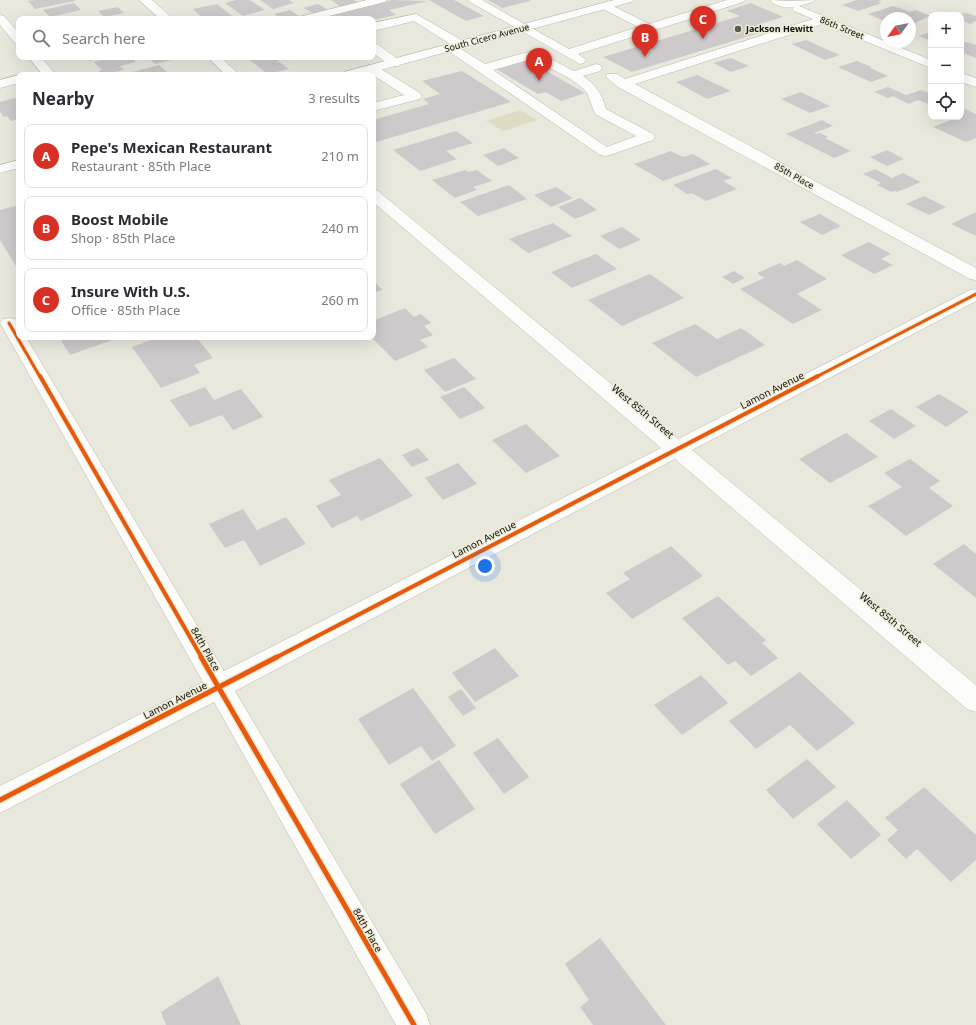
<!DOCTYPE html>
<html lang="en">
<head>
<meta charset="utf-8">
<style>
  :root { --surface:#fff; --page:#f7f7f7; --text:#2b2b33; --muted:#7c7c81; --line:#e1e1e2; --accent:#d93025 }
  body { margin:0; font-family:"Noto Sans",sans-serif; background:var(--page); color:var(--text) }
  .controls { position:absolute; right:12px; top:12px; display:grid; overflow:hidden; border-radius:8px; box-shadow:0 4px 16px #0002 }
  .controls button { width:36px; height:36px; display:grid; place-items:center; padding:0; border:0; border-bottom:1px solid var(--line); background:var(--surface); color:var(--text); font:20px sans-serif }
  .compass { position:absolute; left:880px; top:12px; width:36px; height:36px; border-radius:50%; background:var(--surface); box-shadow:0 4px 16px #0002; rotate:237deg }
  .you { position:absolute; left:485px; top:566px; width:14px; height:14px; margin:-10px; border:3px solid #fff; border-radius:50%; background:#1a73e8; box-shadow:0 0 0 6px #1a73e833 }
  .badge { display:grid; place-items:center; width:26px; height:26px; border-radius:50%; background:var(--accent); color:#fff; font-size:13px; font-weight:700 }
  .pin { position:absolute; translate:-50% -33px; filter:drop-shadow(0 1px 2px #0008) }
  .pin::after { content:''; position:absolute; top:21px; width:14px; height:12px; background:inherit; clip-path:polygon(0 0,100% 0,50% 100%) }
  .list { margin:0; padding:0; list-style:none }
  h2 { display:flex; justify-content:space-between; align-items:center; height:52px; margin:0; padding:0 16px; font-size:17px }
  h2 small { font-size:13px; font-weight:400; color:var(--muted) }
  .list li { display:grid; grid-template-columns:26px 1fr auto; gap:12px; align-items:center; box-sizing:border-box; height:64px; margin:0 8px 8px; padding:0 8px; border:1px solid var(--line); border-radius:8px }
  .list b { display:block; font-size:15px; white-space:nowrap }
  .list p { margin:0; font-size:13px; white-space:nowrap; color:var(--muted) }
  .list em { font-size:13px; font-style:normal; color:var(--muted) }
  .icon { flex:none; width:22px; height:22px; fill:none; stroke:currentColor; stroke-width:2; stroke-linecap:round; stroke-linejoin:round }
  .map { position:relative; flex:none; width:976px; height:1025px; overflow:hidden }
  .search { position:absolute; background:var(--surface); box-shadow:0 4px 16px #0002; left:16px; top:16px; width:360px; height:44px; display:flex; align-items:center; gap:10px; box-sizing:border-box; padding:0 14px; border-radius:8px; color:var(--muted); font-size:15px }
  .panel { position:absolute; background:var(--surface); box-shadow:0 4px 16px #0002; left:16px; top:72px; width:360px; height:268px; border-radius:8px }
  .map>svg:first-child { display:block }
  .green { fill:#dfdcc4 }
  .building { fill:#cecacb }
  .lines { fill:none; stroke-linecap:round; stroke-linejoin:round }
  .minor-casing { stroke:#b9b8af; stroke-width:1 }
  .major-casing { stroke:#b9b8af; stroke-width:1 }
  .minor { fill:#fcfcfa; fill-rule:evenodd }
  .major { fill:#fcfcfa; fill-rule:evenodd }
  .cycleway-far2-casing { stroke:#eeecd8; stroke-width:5 }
  .cycleway-far1-casing { stroke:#eeecd8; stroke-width:6 }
  .cycleway-casing { stroke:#eeecd8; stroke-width:8 }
  .cycleway-far2 { stroke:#e8590c; stroke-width:3 }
  .cycleway-far1 { stroke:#e8590c; stroke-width:4 }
  .cycleway { stroke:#e8590c; stroke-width:5 }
  .poi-dot { fill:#5d5c53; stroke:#eeecd8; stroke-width:1.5 }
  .labels { text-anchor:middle; stroke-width:3; stroke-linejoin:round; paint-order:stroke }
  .far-street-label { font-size:9px; fill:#111009; stroke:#eeecd8 }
  .far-poi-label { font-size:9px; font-weight:bold; fill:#111009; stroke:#eeecd8; text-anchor:start }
  .street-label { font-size:10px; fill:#111009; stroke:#eeecd8 }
</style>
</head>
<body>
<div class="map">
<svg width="976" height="1025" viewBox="0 0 976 1025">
  <rect width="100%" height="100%" fill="#e9e8dd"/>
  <!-- green -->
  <polygon class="green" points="520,110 537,120 503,131 486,121"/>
  <!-- building -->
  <g class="building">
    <polygon points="35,0 75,0 75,1 35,9 28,1"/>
    <polygon points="236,0 250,0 265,10 243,16 225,3"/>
    <polygon points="260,0 289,0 294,3 273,9"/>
    <polygon points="331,0 354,0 358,2 341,7"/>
    <polygon points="392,0 428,1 389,10 396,15 373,20 373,19 355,18 317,19"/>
    <polygon points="429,0 454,0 484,16 466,21"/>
    <polygon points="488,0 530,0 530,1 502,8"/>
    <polygon points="857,0 882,0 878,2 882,3 858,11 842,5"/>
    <polygon points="74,3 81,10 50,17 43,10"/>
    <polygon points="751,3 783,17 760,24 772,29 632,72 603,57 740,16 727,11"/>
    <polygon points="217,4 236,19 204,19 193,9"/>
    <polygon points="318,4 327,9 313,13 303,8"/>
    <polygon points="893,6 910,12 916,10 931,16 912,24 910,23 910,18 886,18 885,21 868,14"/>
    <polygon points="118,7 124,13 104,17 98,11"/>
    <polygon points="290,10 299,16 281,19 274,14"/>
    <polygon points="966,13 976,16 976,21 970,24 961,20 961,14"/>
    <polygon points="931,32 931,41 919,36"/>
    <polygon points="806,40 828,50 840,55 825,60 792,44"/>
    <polygon points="967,42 976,45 976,58 961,52 961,44"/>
    <polygon points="86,57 104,57 104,58 89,61"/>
    <polygon points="116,57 131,57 136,62 120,66 124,70 100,75 99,71 102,70 94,62"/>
    <polygon points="148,57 174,57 176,59 155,64"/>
    <polygon points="246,57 273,57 289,69 268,74"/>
    <polygon points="731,58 749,66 731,72 713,63"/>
    <polygon points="527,60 585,93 561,101 546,92 538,94 496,69"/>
    <polygon points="857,61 872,67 870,68 888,76 871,82 838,67"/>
    <polygon points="159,65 168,73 160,75 120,75"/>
    <polygon points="462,71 511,102 373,143 373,120 429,104 423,99 440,94 422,81"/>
    <polygon points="697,75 731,91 707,99 676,82"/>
    <polygon points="888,87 906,95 921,90 931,94 931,105 918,100 909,104 893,96 888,98 874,92"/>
    <polygon points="801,92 830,106 810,113 781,99"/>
    <polygon points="19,97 19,119 11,121 7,116 4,117 0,112 0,102"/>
    <polygon points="961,107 976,114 976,138 966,142 933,127 956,118 954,117 961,117"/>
    <polygon points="822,120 833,126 814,133 817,134 820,133 828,137 825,138 851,151 834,158 786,134"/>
    <polygon points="456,131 473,143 446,151 457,159 420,171 393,150"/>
    <polygon points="504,148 519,158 498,166 483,155"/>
    <polygon points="887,150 904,159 887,166 870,157"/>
    <polygon points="671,151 683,157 693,154 710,164 663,181 634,164"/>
    <polygon points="716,169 732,178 723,181 737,189 706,201 692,193 687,194 673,185"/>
    <polygon points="875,169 892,178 903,173 921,182 897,192 895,191 891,192 877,185 881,183 863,174"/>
    <polygon points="465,170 469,172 477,170 492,181 473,187 477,190 455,198 432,180"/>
    <polygon points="509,185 527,199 478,216 460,202"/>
    <polygon points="556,187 573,198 551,207 534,195"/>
    <polygon points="924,196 946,207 929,215 906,204"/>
    <polygon points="580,198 597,210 575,219 558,207"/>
    <polygon points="19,205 19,271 0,240 0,210"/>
    <polygon points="976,212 976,236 951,224"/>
    <polygon points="820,214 841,226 822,235 800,222"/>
    <polygon points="553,223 572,236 528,253 509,239"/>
    <polygon points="622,227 641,240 619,249 600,236"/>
    <polygon points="869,242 891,254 881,259 893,265 874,274 841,255"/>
    <polygon points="596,254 617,269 572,288 551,272"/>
    <polygon points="797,260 827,279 797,294 822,310 793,324 740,289 764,278 757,273 780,263 784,266"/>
    <polygon points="734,271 745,278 733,284 722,277"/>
    <polygon points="650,274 684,298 622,326 588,300"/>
    <polygon points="373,281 383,290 373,293"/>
    <polygon points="405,308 414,317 421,314 431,323 424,326 433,335 420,340 428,347 395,361 371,337 373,337 373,321"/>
    <polygon points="695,324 717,339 741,328 765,345 696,377 652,343"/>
    <polygon points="59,337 114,337 115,339 70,355"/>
    <polygon points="159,337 196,337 213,358 194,365 200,373 161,388 132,347"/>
    <polygon points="454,358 476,379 445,392 424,370"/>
    <polygon points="205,387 214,400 241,389 263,417 233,430 222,415 190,427 170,400"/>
    <polygon points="464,387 485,408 460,419 440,397"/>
    <polygon points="939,394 969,412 946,427 916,407"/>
    <polygon points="891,409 916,426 894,439 869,421"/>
    <polygon points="526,424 560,456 526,473 492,440"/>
    <polygon points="846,433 878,457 830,483 799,459"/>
    <polygon points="418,448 429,460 412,467 402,455"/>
    <polygon points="380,458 413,496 361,521 357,516 332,528 316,506 341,495 329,480"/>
    <polygon points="910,459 940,481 929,488 953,506 906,536 868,506 902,487 884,473"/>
    <polygon points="458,463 477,484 443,500 425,478"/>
    <polygon points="243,509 257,530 286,517 306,544 260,566 244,540 225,548 209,524"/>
    <polygon points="964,544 976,554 976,598 933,564"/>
    <polygon points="671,546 703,576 632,619 606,593 630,579 623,573"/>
    <polygon points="718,596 766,640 762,643 778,658 751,676 735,661 728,665 682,618"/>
    <polygon points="495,648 519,676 475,702 452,673"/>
    <polygon points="800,672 855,723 817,751 790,725 756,749 729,721"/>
    <polygon points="701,675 728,703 682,735 654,705"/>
    <polygon points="413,688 456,746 432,761 421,746 389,765 358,719"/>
    <polygon points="461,689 476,708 463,716 448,697"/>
    <polygon points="498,738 529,777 504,794 473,753"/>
    <polygon points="807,759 836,787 793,819 766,790"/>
    <polygon points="439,760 475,809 435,834 400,784"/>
    <polygon points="924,787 976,835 976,860 951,882 917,849 906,859 887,840 898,830 885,818"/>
    <polygon points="847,800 881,835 851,859 817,824"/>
    <polygon points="600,938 666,1025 593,1025 580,1007 589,1000 565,964"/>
    <polygon points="218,976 241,1025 166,1025 161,1012"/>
  </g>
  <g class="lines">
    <!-- minor casing -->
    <g class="minor-casing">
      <g id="minor">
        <polygon points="139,0 152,0 173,19 160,19"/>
        <polygon points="367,0 387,0 385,2 317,19 297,19 299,17"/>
        <polygon points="468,0 482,0 569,49 638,27 601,8 599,6 601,4 609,4 649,24 727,0 745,0 743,2 655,30 654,31 648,32 578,54 586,60 584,63 580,64 470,2"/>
        <path d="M770,0L790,1L815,0L813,2L799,6L931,60V68L823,24L635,84L976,268V280L970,279L618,87L606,77L607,74H617L625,79L813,19L794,11L792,9L794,7C786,9 775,6 770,0Z"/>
        <path d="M416,14L465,42L467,45L465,48L461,49L485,64L528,52L541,54L574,71L596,64L600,65L602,68L600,71L583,76C596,85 602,94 606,109L653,134L655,137L653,140L610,155L605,156L600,155L447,50L445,47L450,44L414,21L373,31V23ZM528,60H534L569,78L584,89L587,93L595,114L636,136L607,147L493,70Z"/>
        <polygon points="0,15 4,16 19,33 19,44 15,43 0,25"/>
        <polygon points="373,43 377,44 399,60 401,63 399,66 391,66 373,53"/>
        <polygon points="28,57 41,57 56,75 43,75"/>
        <polygon points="207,57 220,57 240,75 226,75"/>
        <polygon points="372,65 376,66 420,93 422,96 420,99 373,111 373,103 404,95 368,72 366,69 368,66"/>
        <polygon points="961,73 976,78 976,87 961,82"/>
        <polygon points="19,75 19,83 0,88 0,80"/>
        <polygon points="373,189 378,191 678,439 970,290 976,289 976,301 692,450 976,685 976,712 967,709 675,459 235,691 426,1013 430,1025 396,1025 214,702 0,813 0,786 203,682 0,323 3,319 9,318 15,319 19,325 19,337 26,337 224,671 661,448 373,202"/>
      </g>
    </g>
    <!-- major casing -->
    <g class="major-casing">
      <g id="major">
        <polygon points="614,0 633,0 631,2 362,75 342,75 344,72"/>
        <polygon points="19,160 19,168 0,173 0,165"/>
      </g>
    </g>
    <!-- minor -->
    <use href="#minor" class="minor"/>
    <!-- major -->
    <use href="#major" class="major"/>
    <!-- cycleway-far2 casing -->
    <g class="cycleway-far2-casing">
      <g id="cycleway-far2">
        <polyline points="9,323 40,377"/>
        <polyline points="816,377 976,294"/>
      </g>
    </g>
    <!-- cycleway-far1 casing -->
    <g class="cycleway-far1-casing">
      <g id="cycleway-far1">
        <polyline points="40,376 202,658"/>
        <polyline points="275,658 818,376"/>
      </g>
    </g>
    <!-- cycleway casing -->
    <g class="cycleway-casing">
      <g id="cycleway">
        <polyline points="201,657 414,1025"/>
        <polyline points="0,800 277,657"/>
      </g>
    </g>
    <!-- cycleway-far2 -->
    <use href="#cycleway-far2" class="cycleway-far2"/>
    <!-- cycleway-far1 -->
    <use href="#cycleway-far1" class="cycleway-far1"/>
    <!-- cycleway -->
    <use href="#cycleway" class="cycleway"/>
  </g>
  <!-- markers -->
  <circle class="poi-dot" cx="738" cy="29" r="4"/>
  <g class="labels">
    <!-- far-street labels -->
    <g class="far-street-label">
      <text transform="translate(842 28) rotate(22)" y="3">86th Street</text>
      <text transform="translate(487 38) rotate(-15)" y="3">South Cicero Avenue</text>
      <text transform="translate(794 176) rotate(29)" y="3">85th Place</text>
    </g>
    <!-- far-poi labels -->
    <g class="far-poi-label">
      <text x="746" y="32">Jackson Hewitt</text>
    </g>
    <!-- street labels -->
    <g class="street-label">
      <text transform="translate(772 390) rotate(-27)" y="4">Lamon Avenue</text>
      <text transform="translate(643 411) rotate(40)" y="4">West 85th Street</text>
      <text transform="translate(484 539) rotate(-27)" y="4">Lamon Avenue</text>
      <text transform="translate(891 619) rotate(40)" y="4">West 85th Street</text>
      <text transform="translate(206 649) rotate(60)" y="4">84th Place</text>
      <text transform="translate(175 700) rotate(-27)" y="4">Lamon Avenue</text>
      <text transform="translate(368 930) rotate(60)" y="4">84th Place</text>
    </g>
  </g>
</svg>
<div class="controls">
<button>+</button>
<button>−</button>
<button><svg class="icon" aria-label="locate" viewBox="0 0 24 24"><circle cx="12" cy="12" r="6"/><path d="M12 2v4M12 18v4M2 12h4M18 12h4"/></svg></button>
</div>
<svg class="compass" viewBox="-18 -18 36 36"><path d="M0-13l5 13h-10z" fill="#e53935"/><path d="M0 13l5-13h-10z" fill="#7c7c81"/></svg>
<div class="you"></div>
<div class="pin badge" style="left:539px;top:81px">A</div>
<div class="pin badge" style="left:645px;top:57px">B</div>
<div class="pin badge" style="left:703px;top:39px">C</div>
<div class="search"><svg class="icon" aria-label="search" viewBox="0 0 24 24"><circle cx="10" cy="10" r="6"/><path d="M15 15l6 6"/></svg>Search here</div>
<section class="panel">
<h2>Nearby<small>3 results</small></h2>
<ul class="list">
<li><span class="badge">A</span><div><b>Pepe's Mexican Restaurant</b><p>Restaurant · 85th Place</p></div><em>210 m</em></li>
<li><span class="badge">B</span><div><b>Boost Mobile</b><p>Shop · 85th Place</p></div><em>240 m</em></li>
<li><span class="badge">C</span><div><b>Insure With U.S.</b><p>Office · 85th Place</p></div><em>260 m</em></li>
</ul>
</section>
</div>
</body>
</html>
